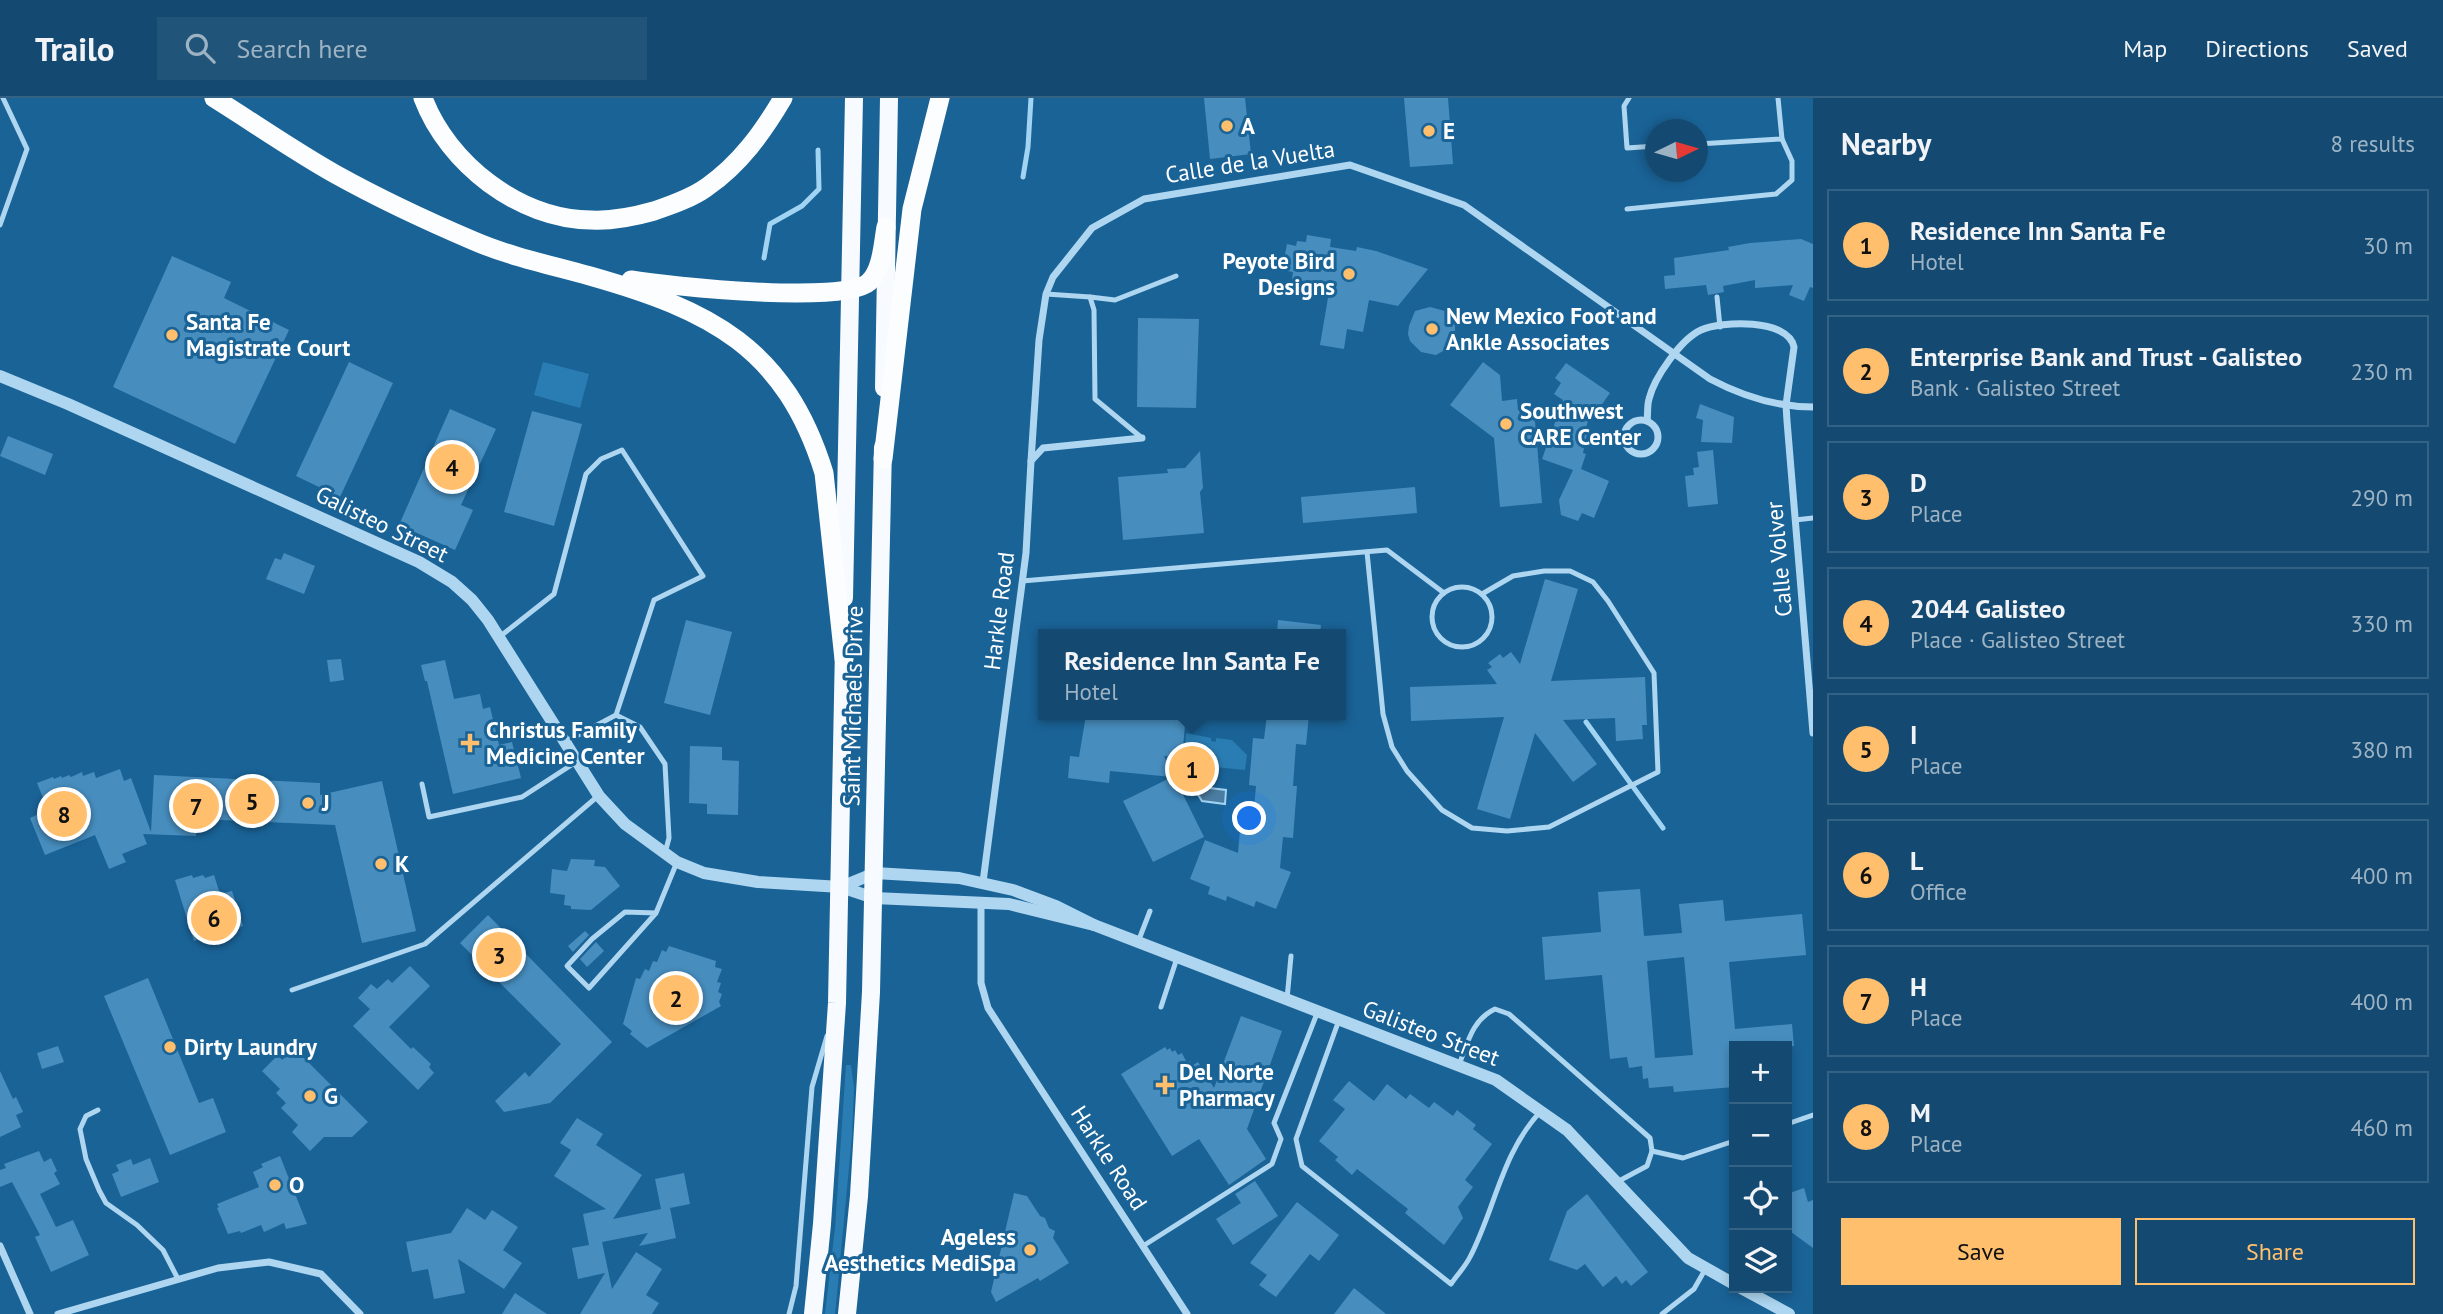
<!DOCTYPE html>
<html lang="en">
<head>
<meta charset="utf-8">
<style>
  :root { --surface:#144a71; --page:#215479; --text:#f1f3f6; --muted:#9db3c3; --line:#336284; --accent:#ffbf6d }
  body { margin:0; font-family:"PT Sans",sans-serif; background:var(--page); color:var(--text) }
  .controls { position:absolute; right:21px; bottom:21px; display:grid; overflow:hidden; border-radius:0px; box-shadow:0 4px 10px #0003 }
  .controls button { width:63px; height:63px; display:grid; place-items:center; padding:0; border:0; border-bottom:2px solid var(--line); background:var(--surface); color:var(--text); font:35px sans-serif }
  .compass { position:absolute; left:1645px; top:21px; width:63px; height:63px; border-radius:50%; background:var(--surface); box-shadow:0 4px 10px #0003; rotate:85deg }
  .you { position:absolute; left:1250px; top:721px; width:24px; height:24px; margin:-18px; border:5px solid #fff; border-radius:50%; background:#1a73e8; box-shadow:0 0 0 10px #1a73e833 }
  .badge { display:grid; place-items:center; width:46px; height:46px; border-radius:50%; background:var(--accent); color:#111; font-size:23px; font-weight:700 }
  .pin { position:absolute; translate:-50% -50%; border:4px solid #fff; box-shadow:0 2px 7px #0006 }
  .popup { position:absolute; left:1038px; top:531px; width:308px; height:91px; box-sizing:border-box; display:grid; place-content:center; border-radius:0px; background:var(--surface); filter:drop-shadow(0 2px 5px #0005); font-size:23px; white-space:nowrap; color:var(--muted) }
  .popup b { font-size:26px; color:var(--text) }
  .popup::after { content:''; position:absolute; left:50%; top:100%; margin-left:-14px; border:14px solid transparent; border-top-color:var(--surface) }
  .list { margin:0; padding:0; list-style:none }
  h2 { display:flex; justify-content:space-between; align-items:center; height:91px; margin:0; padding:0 28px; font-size:30px }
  h2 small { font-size:23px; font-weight:400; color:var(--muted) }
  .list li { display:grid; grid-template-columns:46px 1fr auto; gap:21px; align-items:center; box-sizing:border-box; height:112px; margin:0 14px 14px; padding:0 14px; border:2px solid var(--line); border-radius:0px }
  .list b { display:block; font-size:26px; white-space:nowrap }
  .list p { margin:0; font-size:23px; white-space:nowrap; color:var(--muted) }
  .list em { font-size:23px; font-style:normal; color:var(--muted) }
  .actions { display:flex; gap:14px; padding:21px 28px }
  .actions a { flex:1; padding:16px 0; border:2px solid var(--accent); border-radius:0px; text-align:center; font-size:24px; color:var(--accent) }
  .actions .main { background:var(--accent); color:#111 }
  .icon { flex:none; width:38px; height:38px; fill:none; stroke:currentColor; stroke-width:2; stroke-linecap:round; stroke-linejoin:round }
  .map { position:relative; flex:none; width:1813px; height:1216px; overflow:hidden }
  header { display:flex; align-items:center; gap:42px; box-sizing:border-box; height:98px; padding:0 35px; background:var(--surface); border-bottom:2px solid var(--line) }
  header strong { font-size:33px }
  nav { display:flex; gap:38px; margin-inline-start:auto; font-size:24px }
  .search { width:490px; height:63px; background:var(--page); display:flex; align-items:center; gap:18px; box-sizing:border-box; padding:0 24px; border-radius:0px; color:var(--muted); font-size:26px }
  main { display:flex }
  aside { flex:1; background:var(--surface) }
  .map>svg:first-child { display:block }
  .green { fill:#2a7db3 }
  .water { fill:#4a7da1; stroke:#a1d3f2; stroke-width:2 }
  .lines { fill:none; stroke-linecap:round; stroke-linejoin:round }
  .stream { stroke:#a1d3f2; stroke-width:5 }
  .building { fill:#478ebf; fill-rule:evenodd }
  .service { stroke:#aed6f0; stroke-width:5 }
  .minor { stroke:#aed6f0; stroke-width:7 }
  .tertiary { stroke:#aed6f0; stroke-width:12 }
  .primary { stroke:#f7fbff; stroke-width:18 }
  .trunk { stroke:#fbfdff; stroke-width:19 }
  .poi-dot { fill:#ffbf6d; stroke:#1a6397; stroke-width:2.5 }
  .labels { text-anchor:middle; stroke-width:6; stroke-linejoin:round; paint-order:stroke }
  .poi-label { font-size:23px; font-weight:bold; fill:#fff; stroke:#1a6397; text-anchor:start }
  .street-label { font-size:23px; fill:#fff; stroke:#1a6397 }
</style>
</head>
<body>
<header>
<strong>Trailo</strong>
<div class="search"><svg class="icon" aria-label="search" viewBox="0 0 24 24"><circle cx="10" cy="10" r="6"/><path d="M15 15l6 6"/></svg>Search here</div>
<nav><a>Map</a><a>Directions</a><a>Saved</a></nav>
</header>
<main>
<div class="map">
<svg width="1813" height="1216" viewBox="0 0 1813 1216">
  <rect width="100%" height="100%" fill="#1a6397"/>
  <!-- green -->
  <g class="green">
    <polygon points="543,264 589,276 580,310 534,297"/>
    <polygon points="1186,635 1211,640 1211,643 1216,644 1216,640 1232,642 1247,657 1245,672 1215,669 1215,663 1213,663 1212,668 1184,665"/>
    <polygon points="846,967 851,967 854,990 852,1038 835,1216 825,1216 835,1130"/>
  </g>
  <!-- water -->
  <polygon class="water" points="1201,689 1226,692 1225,706 1202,703 1197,695"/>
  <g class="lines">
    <!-- stream -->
    <g class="stream">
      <polyline points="1023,79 1028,49 1031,0"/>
      <polyline points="764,160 770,126 802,108 819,91 818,52"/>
      <polyline points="1586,624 1663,730"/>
    </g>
  </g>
  <!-- building -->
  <g class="building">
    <polygon points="1204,0 1245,0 1251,56 1210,61"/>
    <polygon points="1404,0 1448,0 1453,66 1410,69"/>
    <polygon points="1307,137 1331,141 1330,149 1356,153 1357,149 1376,153 1428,171 1398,208 1369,202 1363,234 1347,231 1344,251 1320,247 1330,188 1292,181 1293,174 1282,172 1287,146 1296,148 1297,143 1306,144"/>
    <polygon points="1801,141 1813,146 1813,190 1810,189 1804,203 1789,197 1793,187 1755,190 1755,182 1723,188 1724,194 1708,197 1706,187 1665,191 1664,178 1675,177 1674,160 1729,152 1728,149 1750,145"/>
    <polygon points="172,158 231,184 224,200 289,232 235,346 113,289"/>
    <polygon points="1430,209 1445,213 1455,226 1455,242 1450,249 1436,257 1421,254 1410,243 1408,236 1409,228 1415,213"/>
    <polygon points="1138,220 1199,221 1196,310 1137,309"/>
    <polygon points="349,264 393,285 340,399 296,378"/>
    <polygon points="1483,264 1500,277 1502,303 1517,301 1518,312 1534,311 1542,405 1500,409 1494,340 1450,307"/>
    <polygon points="1566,265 1610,295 1600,309 1594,306 1584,335 1587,336 1583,355 1586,356 1581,371 1609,383 1594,420 1582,415 1578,423 1561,417 1559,402 1573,372 1542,361 1563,302 1554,296 1561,285 1555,280"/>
    <polygon points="1700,306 1734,319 1732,345 1701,344 1703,322 1696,320"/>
    <polygon points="450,311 496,331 461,407 473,412 455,452 399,427"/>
    <polygon points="532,313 582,326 554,428 504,414"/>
    <polygon points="8,338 53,356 45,377 0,358"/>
    <polygon points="1713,352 1718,406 1688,409 1685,378 1694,377 1693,370 1699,369 1697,354"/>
    <polygon points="1200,353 1203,390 1200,394 1204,435 1123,442 1118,379 1168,375 1167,371 1185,370"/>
    <polygon points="1415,389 1417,415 1303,425 1301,399"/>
    <polygon points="284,455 315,468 304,496 266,481 275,460 281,462"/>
    <polygon points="1545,481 1578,491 1551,583 1645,579 1647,627 1642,627 1643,641 1616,643 1615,620 1563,622 1597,666 1573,684 1535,635 1510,721 1477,711 1504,619 1411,623 1410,589 1497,586 1487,572 1492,569 1488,565 1500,556 1503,560 1511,554 1520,566"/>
    <polygon points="686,522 732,534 710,617 664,605"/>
    <polygon points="1278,522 1321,527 1320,536 1277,536"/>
    <polygon points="341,561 344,582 330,584 327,562"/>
    <polygon points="445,562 454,601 480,596 483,611 490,609 499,647 512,644 521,680 453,696 427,583 425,583 421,567"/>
    <polygon points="1086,617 1186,617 1182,660 1164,658 1204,739 1153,764 1123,703 1172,679 1110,673 1109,685 1068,680 1070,658 1079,659"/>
    <polygon points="1267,617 1309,617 1306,647 1296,646 1293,688 1297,688 1293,740 1283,739 1280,770 1291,774 1276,811 1256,803 1254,809 1227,798 1226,803 1208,796 1210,789 1190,781 1205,742 1238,755 1240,732 1252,733 1256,688 1249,687 1253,640 1264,641"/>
    <polygon points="690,648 722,649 722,662 739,663 738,717 707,716 707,706 689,705"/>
    <polygon points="120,671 124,683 131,680 151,734 154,677 320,685 320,697 382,683 416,833 362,845 335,727 197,721 196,738 143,736 147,746 122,756 126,764 109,771 95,737 45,757 30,720 43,714 41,709 46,707 37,685 53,679 54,681 61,678 62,680 69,677 71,679 82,674 83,678 94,674 96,680"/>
    <polygon points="571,761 595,762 594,768 605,769 620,788 591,812 571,811 571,808 564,807 565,797 550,795 552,771 567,773"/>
    <polygon points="192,777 193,780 203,777 205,780 214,777 220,796 232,793 243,828 194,843 175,782"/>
    <path d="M1640,791L1644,838L1682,835L1679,806L1723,802L1725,823L1802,816L1806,857L1729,864L1735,931L1792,926L1794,948H1734V989L1674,994L1673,988L1649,990L1648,980L1643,981L1642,968L1629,970L1627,959L1610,961L1602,877L1545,882L1542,839L1601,834L1598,794ZM1684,859L1693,957L1655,960L1647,863Z"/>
    <polygon points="488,817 612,944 550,1005 504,1014 495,1003 525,974 529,979 561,946 460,845"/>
    <polygon points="585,833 589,837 573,854 568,848"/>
    <polygon points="596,844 604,853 587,869 580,861"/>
    <polygon points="669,848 716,863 715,869 722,871 717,884 721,885 718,894 722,896 719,904 721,908 647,950 630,936 632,933 623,926 636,880 640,881 645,871 649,873 653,863 657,864 662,852 666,854"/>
    <polygon points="410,868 430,888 389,929 411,951 413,949 431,966 429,969 434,975 418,992 353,928 370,911 358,900 371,886 377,891 388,881 392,885"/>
    <polygon points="148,880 199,1005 213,1000 226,1034 170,1057 104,898"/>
    <polygon points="1241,918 1282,933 1247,1031 1266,1061 1229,1087 1199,1041 1172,1058 1121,976 1165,949 1167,952 1170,950 1172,954 1175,952 1178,957 1182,955 1187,965 1190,963 1193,967 1198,964 1214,990"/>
    <polygon points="58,948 64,964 42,971 37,955"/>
    <polygon points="294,950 368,1024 352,1039 324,1039 310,1053 292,1034 298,1027 281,1010 286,1005 276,995 280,991 262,973 278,957 282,962"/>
    <polygon points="0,973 13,1001 16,999 23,1014 16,1017 21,1029 0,1039"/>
    <polygon points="1349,983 1374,1003 1387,986 1406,1001 1410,996 1429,1010 1434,1004 1453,1018 1457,1012 1476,1027 1473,1031 1492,1046 1465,1082 1473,1089 1458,1109 1463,1120 1444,1147 1405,1115 1408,1111 1357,1071 1352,1077 1335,1062 1338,1059 1319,1043 1345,1011 1333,1002"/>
    <polygon points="577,1020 603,1036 596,1047 642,1077 613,1121 661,1111 655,1081 684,1075 690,1106 670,1110 676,1140 639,1148 648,1135 602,1144 612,1191 636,1154 662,1171 646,1197 659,1205 652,1216 580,1216 605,1175 578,1181 572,1150 589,1147 583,1116 606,1111 554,1078 571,1052 560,1045"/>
    <polygon points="39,1053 44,1064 51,1060 57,1073 54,1075 60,1086 40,1096 56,1129 73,1122 89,1157 51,1174 35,1139 40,1137 12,1084 0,1089 0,1072 6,1070 4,1066"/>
    <polygon points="280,1058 307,1126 286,1131 284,1125 264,1134 261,1127 241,1135 240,1133 228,1136 217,1110 219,1109 217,1106 259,1089 253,1074 263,1069 261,1066"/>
    <polygon points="150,1060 159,1084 121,1099 112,1076 119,1073 116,1067 131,1061 133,1067"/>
    <polygon points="1255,1083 1278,1118 1233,1147 1216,1121 1241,1105 1235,1096"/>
    <polygon points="1804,1090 1808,1104 1813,1102 1813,1150 1787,1131 1787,1096"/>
    <polygon points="1014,1095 1027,1098 1040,1118 1045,1120 1049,1130 1055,1133 1053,1140 1069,1165 1040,1183 1038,1180 996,1204 991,1194"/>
    <polygon points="1587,1096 1648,1174 1631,1188 1626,1182 1622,1186 1616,1178 1603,1189 1585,1166 1577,1172 1549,1162 1567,1113"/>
    <polygon points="1297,1104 1339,1137 1319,1163 1310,1156 1276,1199 1259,1187 1267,1177 1250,1165"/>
    <polygon points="467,1110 485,1122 492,1112 518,1129 503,1152 522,1165 504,1191 458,1161 465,1195 434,1201 428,1171 412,1174 406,1144 451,1135"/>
    <polygon points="1354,1190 1386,1216 1334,1216"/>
    <polygon points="515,1195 547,1216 502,1216"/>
  </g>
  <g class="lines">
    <!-- service -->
    <g class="service">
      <polyline points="1629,0 1624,8 1627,50 1656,48"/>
      <polyline points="1698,46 1782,41 1778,0"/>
      <polyline points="1627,111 1776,96 1792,82 1792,63 1782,41"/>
      <polyline points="0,127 27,51 3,0"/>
      <polyline points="1046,196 1090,199 1094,212 1095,301 1142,340"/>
      <polyline points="1090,199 1115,202 1176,178"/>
      <polyline points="1717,199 1720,229"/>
      <polyline points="1795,422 1813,420"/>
      <polyline points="1367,454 1383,616 1392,649 1407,673 1442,712 1472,730 1507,733 1549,729 1658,674 1654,575 1608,503 1593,484 1570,473 1544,473 1513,478 1482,496"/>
      <polyline points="1022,483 1387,452 1444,495"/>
      <circle cx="1462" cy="519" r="30"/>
      <polyline points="498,540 554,496 586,376 601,361 622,352 703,478 654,502 616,617 565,644"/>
      <polyline points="616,617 640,629 665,666 669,740 665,755"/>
      <polyline points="422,686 429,719 522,699 576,664"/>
      <polyline points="656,815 625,814 592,841 567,868 589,890 656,815 677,764"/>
      <polyline points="1138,844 1150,813"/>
      <polyline points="292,892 425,846 598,698"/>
      <polyline points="1287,901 1291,858"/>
      <polyline points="1161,909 1177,860"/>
      <path d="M1339,922L1296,1041L1302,1068L1451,1186C1457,1177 1465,1169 1470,1159C1495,1111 1502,1054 1541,1013"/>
      <path d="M1459,967C1468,944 1472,922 1495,911L1509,916L1650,1040L1652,1053L1647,1068L1617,1084"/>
      <polyline points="98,1012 86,1018 80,1031 86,1061 99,1092 106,1105 137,1127 163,1152 178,1181"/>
      <polyline points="1787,1026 1813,1017"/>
      <polyline points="1652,1053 1683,1060 1734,1043"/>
      <polyline points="1143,1148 1272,1066 1281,1041 1274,1025 1318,913"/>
      <polyline points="789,1216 796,1188 812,989 827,938"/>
      <polyline points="1662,1216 1694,1191 1706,1170"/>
    </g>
    <!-- minor -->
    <g class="minor">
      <circle cx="1641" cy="339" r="17"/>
      <path d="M1647,323C1648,316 1647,307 1649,301C1654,280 1681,241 1701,232C1721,223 1788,220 1794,249L1786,307L1787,323L1813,635"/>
      <path d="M1031,363L1039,242L1046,196L1053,179L1092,130L1144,101L1350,67L1464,107L1710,281C1742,298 1776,309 1813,309"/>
      <polyline points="983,784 1026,455 1031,363 1043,350 1142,340"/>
      <polyline points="981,805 981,885 988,910 1187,1216"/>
      <polyline points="0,1148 30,1216"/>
      <polyline points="58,1216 218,1170 269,1164 321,1176 360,1216"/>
    </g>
    <!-- tertiary -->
    <g class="tertiary">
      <polyline points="0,278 68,306 419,464 452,484 472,502 488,522 599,698 625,726 677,764 704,775 758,784 841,789 874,800 1009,806 1094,827"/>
      <polyline points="841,789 875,775 959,780 1013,792 1056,808 1094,827 1496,982 1567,1032 1688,1160 1734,1186"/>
      <polyline points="1741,1190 1789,1216"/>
    </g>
    <!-- primary -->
    <g class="primary">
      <polyline points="884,290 889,0"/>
      <polyline points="844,500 854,0"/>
      <polyline points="813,1216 822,1126 837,905 844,549"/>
      <polyline points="847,1216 859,1098 871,894 883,349"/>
    </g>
    <!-- trunk -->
    <g class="trunk">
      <path d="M214,0C254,25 294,53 335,76C380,101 427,123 474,143C511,159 551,167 590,178C710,212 785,249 824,375L844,561"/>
      <path d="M423,0C448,66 519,121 591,122C613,123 633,119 654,113C672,107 692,100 707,89C740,66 763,34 783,0"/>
      <path d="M631,182C670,188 844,207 869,184C882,172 883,145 886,129"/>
      <polyline points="883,361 912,111 940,0"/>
    </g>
  </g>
  <!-- markers -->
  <g class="poi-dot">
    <circle cx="1227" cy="28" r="7"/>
    <circle cx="1429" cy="33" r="7"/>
    <circle cx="1349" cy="176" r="7"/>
    <circle cx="1432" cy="231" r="7"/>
    <circle cx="172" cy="237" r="7"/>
    <circle cx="1506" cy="326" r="7"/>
    <path d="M466.5 634.5h7v7h7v7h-7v7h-7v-7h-7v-7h7z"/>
    <circle cx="308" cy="705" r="7"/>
    <circle cx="381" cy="766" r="7"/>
    <circle cx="170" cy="949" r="7"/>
    <path d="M1161.5 976.5h7v7h7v7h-7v7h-7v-7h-7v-7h7z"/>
    <circle cx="310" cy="998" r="7"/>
    <circle cx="275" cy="1087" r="7"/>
    <circle cx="1030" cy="1152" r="7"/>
  </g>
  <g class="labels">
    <!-- poi labels -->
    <g class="poi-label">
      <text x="1241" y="36">A</text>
      <text x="1443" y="41">E</text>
      <text x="1335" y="171" text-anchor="end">Peyote Bird<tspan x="1335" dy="26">Designs</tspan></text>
      <text x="1446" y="226">New Mexico Foot and<tspan x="1446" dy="26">Ankle Associates</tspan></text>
      <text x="186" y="232">Santa Fe<tspan x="186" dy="26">Magistrate Court</tspan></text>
      <text x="1520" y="321">Southwest<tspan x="1520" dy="26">CARE Center</tspan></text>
      <text x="486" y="640">Christus Family<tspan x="486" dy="26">Medicine Center</tspan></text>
      <text x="322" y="713">J</text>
      <text x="395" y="774">K</text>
      <text x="184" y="957">Dirty Laundry</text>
      <text x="1179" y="982">Del Norte<tspan x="1179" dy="26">Pharmacy</tspan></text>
      <text x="324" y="1006">G</text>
      <text x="289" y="1095">O</text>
      <text x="1016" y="1147" text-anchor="end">Ageless<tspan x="1016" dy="26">Aesthetics MediSpa</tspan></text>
    </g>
    <!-- street labels -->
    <g class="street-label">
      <text transform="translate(1250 64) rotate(-9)" y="8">Calle de la Vuelta</text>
      <text transform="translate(382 426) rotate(26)" y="8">Galisteo Street</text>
      <text transform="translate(1779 461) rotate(-95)" y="8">Calle Volver</text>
      <text transform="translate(999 513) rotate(-83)" y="8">Harkle Road</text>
      <text transform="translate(853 608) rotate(-89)" y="8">Saint Michaels Drive</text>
      <text transform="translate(1431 935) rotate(21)" y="8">Galisteo Street</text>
      <text transform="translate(1109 1060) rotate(57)" y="8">Harkle Road</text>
    </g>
  </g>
</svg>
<div class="controls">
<button>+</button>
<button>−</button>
<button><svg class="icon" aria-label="locate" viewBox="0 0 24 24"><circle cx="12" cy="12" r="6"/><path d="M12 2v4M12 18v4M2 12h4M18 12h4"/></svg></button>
<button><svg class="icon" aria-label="layers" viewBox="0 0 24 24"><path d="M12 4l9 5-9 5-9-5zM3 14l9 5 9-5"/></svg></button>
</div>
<svg class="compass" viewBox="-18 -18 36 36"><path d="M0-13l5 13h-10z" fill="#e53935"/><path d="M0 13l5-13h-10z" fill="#9db3c3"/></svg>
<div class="you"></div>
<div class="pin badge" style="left:1192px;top:671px">1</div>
<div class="popup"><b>Residence Inn Santa Fe</b>Hotel</div>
<div class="pin badge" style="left:676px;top:900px">2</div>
<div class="pin badge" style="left:499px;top:857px">3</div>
<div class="pin badge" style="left:452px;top:369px">4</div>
<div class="pin badge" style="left:252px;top:703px">5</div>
<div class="pin badge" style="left:214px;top:820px">6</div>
<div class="pin badge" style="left:196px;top:708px">7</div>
<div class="pin badge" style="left:64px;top:716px">8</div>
</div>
<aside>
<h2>Nearby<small>8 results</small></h2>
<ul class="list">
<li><span class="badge">1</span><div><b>Residence Inn Santa Fe</b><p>Hotel</p></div><em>30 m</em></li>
<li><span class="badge">2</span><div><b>Enterprise Bank and Trust - Galisteo</b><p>Bank · Galisteo Street</p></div><em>230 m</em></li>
<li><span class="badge">3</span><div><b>D</b><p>Place</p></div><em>290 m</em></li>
<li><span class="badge">4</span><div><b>2044 Galisteo</b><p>Place · Galisteo Street</p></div><em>330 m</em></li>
<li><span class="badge">5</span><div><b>I</b><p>Place</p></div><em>380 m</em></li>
<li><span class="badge">6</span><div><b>L</b><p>Office</p></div><em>400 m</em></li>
<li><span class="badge">7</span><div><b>H</b><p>Place</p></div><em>400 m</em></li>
<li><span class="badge">8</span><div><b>M</b><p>Place</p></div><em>460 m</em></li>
</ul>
<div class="actions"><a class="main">Save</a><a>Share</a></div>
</aside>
</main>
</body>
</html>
